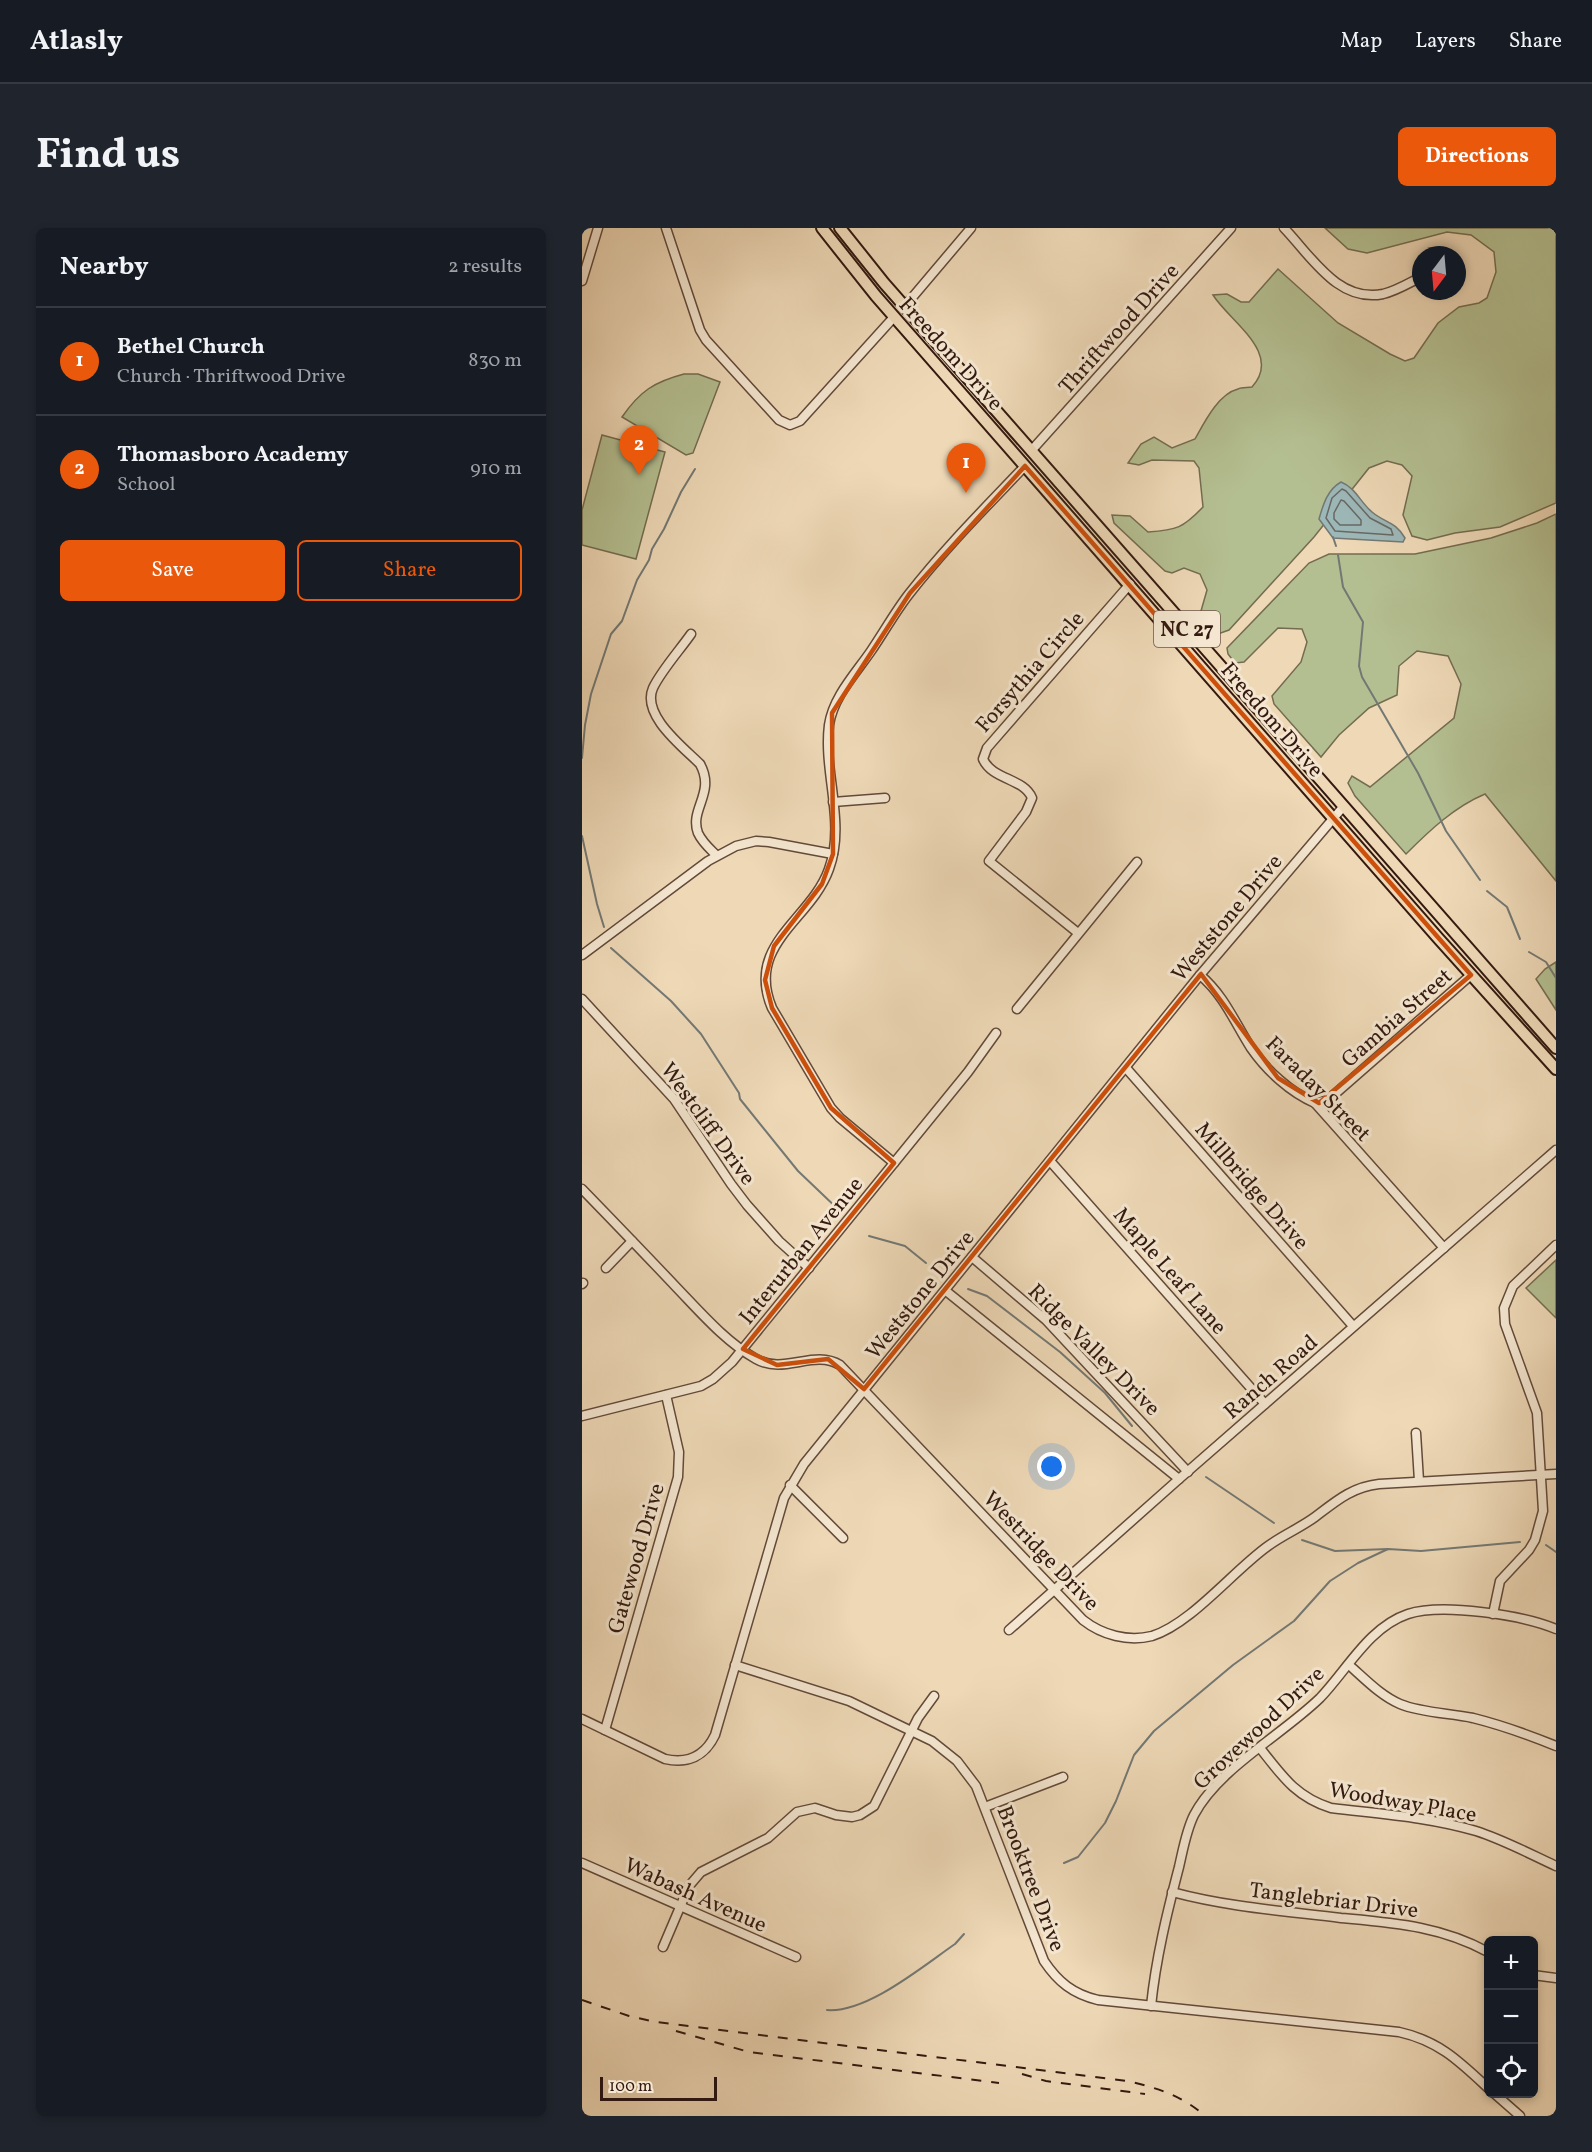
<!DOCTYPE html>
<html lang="en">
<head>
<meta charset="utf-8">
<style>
  :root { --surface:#171b24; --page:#20242c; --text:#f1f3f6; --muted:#9ea1a6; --line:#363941; --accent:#ea580c }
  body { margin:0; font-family:Vollkorn,serif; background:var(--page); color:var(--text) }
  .controls { position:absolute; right:18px; bottom:18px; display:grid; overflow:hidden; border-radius:9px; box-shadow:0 3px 9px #0003 }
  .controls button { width:54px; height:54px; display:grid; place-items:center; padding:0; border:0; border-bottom:2px solid var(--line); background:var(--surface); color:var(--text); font:30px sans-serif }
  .compass { position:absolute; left:830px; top:18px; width:54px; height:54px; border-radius:50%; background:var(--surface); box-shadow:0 3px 9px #0003; rotate:196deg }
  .scale { position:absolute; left:18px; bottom:15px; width:117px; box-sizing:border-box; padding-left:6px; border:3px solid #33190f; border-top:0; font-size:16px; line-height:21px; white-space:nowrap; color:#33190f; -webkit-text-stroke:4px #f4e6d0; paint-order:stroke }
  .you { position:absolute; left:470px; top:1239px; width:21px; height:21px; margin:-15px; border:4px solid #fff; border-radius:50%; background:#1a73e8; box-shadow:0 0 0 9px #1a73e833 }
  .badge { display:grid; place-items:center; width:39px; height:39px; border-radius:50%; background:var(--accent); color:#fff; font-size:20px; font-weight:700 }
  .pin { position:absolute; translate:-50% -50px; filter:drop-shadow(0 2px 3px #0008) }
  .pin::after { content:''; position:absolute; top:32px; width:21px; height:18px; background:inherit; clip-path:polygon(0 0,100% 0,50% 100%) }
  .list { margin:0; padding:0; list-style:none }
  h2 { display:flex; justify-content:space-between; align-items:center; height:78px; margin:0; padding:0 24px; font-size:26px }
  h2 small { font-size:20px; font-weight:400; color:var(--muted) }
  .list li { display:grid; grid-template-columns:39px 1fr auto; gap:18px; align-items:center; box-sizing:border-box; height:108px; padding:0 24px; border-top:2px solid var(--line) }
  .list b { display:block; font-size:22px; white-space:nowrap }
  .list p { margin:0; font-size:20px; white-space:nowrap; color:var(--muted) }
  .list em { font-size:20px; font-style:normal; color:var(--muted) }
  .actions { display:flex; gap:12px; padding:18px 24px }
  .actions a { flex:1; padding:14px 0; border:2px solid var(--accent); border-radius:9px; text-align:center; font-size:21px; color:var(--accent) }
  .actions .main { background:var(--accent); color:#fff }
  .icon { flex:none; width:33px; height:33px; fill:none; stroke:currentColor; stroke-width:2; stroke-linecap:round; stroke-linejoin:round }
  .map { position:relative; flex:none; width:974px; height:1888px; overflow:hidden; border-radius:9px }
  header { display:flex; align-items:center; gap:36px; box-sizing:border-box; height:84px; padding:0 30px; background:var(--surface); border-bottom:2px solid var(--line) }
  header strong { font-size:28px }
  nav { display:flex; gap:33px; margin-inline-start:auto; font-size:21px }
  .intro { display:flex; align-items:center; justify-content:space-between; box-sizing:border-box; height:144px; padding:0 36px }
  h1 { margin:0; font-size:42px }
  .button { padding:15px 27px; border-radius:9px; background:var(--accent); color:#fff; font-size:21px; font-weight:700 }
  main { display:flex; gap:36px; padding:0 36px }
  aside { flex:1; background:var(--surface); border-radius:9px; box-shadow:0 3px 9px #0003 }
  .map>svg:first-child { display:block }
  .green { fill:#b4bf91; stroke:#746c50; stroke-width:1.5 }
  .water { fill:#9db8b8; stroke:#737874; stroke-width:1.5 }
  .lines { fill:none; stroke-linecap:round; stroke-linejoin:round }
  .shore { stroke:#686864; stroke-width:1.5 }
  .stream { stroke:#737874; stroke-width:2 }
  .minor-casing { stroke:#624939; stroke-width:11 }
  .major-casing { stroke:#33190f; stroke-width:14 }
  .minor { stroke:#f4e6d0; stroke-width:8 }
  .major { stroke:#eed8b6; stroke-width:10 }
  .rail { stroke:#33190f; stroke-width:2; stroke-dasharray:10 10; stroke-linecap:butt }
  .marked { fill:none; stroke:#cd4f0c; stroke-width:4.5; stroke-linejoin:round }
  .labels { text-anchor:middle; stroke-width:6; stroke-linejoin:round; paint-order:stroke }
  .shield { fill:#f4e6d0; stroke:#6d5649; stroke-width:1.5 }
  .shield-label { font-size:21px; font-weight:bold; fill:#33190f }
  .street-label { font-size:22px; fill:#33190f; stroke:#f4e6d0 }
</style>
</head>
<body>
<header>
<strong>Atlasly</strong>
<nav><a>Map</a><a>Layers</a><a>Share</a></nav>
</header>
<div class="intro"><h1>Find us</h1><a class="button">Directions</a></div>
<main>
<aside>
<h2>Nearby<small>2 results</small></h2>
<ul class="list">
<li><span class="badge">1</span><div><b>Bethel Church</b><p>Church · Thriftwood Drive</p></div><em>830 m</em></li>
<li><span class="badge">2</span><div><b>Thomasboro Academy</b><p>School</p></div><em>910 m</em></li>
</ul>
<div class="actions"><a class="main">Save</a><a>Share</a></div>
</aside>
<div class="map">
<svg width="974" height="1888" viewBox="0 0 974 1888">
  <rect width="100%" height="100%" fill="#eed8b6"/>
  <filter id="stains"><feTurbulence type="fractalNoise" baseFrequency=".00333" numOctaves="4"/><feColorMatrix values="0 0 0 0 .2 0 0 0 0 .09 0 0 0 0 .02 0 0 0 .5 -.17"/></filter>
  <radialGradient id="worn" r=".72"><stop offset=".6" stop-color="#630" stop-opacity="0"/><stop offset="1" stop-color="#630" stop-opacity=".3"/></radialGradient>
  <!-- green -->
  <g class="green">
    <path d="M743,0H974V275L918,299L873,305L845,312L830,308L821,287L830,248L820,237L805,233L787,240L732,309L647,402L636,406L626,397L619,383L625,362L618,346L602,340L590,345L583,343L532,295L530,287L548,288L566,304C595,302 601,300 621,279L617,240L612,233L570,232L557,237L546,235L559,216L572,209L590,220L613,211C622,195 636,166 656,161C660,159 666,160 670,159C701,125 648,94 631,67L645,66L659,74H667L696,41L756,95L808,126L823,133L832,130L856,95L877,79L897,75L905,70L914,44L912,24L889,7L865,4L785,25L766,21Z"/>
    <path d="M102,146H116L138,154L111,225L104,227L40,189C58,163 72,154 102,146Z"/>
    <polygon points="20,207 83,224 54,331 0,317 0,282"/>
    <path d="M974,286V653L903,566C872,579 847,603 824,626L773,568L766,555L770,548L788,559L872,490L879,456L866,428L835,423L817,438L815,467L787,480L757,507L739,529L692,476L690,468L719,434L725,414L720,401L696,400L662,434L653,435L646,426L645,420L727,335L747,326H833L909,310L955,295Z"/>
    <polygon points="974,734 974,782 954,751 963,741"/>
    <polygon points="974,1032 974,1090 944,1060"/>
  </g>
  <!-- water -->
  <path class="water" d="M759,254C774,260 778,274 790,284C803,295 813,293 823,310L821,314L751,310L737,291C741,277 745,262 759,254Z"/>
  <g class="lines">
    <!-- shore -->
    <g class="shore">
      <polygon points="760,261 764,263 788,290 809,301 811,307 753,303 744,290 750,270"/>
      <polygon points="759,272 762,273 779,292 779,297 758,297 752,291 752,285"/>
    </g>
    <!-- stream -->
    <g class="stream">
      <polyline points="751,309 754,318"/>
      <polyline points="756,327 761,359 781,394 777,438 780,449 836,545 864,603 898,652"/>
      <polyline points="0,530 3,497 9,466 29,406 40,393 55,352 67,332 70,321 82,301 99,264 113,241"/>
      <polyline points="0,608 15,676 22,699"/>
      <polyline points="905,663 925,679 938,711"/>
      <polyline points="29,720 89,773 119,806 157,865 158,871 216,943 259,984"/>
      <polyline points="947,724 964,734 974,750"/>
      <polyline points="287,1008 323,1018 344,1035"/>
      <polyline points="386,1061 405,1068 478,1124 523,1165 550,1198"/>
      <polyline points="624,1249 692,1295"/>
      <polyline points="720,1312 753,1323 806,1321 839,1323 938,1314"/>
      <polyline points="964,1317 974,1324"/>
      <polyline points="482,1635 496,1629 523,1595 534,1573 552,1527 572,1503 651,1437 712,1393 748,1353 776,1335 806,1321"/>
      <path d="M245,1782C285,1785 341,1738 373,1716L382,1706"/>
    </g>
    <!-- minor casing -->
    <g class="minor-casing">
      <g id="minor">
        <polyline points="84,0 118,102 124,112 197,192 208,197 218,193 312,89"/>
        <path d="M702,0C729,28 756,75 801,66C814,63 827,55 839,49"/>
        <polyline points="0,53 16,0"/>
        <polyline points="323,78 389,0"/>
        <polyline points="449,223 649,0"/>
        <path d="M109,406C97,423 79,443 71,460C59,487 101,519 118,536C134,565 107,581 116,605C120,614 128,621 134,627"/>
        <polyline points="251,574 303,570"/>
        <path d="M496,705L407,633L444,584L450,570C442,550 410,552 401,531L405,520L548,356"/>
        <polyline points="0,727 126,633 154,618 174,613 187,614 251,626"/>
        <path d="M618,747C642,767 653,795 669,820C685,843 708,864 733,875L862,1020"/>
        <polyline points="0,771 92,871 149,956 165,977 197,1013 227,1040"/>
        <polyline points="435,781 555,634"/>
        <polyline points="544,840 771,1098"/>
        <polyline points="733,875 746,872 889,747"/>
        <polyline points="468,933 683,1176"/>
        <path d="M312,935L258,890L249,880L190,780C163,716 229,692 247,641C264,595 241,544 247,497C251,469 274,445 289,423C302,404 313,384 327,366C362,321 403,280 443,238"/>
        <path d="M0,961C32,994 64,1027 95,1060C119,1085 144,1114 174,1131C202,1147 232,1121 258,1137L501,1392C520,1407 546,1414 570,1408C609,1396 652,1342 686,1318C701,1307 718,1300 733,1289C754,1273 770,1259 797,1256L974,1246"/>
        <polyline points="390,1029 464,1092 606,1244"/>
        <polyline points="24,1040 50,1013"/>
        <polyline points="0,1056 1,1055"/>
        <polyline points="364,1063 597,1251"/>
        <polyline points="0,1188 119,1158 131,1151 150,1134 386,844 414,805"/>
        <polyline points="834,1205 837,1253"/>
        <polyline points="208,1257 261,1310"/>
        <polyline points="911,1386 918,1353 947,1322 953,1312 961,1283 955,1185 923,1096 922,1080 931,1058 974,1017"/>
        <polyline points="427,1402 597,1251 974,922"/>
        <path d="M153,1437L267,1473L350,1513L375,1533L394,1558L462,1733C476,1754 491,1766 516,1772L817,1804C857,1813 877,1833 906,1860"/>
        <path d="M767,1437C783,1451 799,1468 818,1476C840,1485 867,1485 891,1490C919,1497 947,1507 974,1518"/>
        <path d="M0,1491L83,1531C106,1536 123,1528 133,1507L202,1270L222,1236L618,747L761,579"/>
        <polyline points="23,1502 96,1249 97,1224 84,1167"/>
        <path d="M678,1520C700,1548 714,1569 749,1580C798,1586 847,1589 894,1603C922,1612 948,1626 974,1638"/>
        <polyline points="403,1579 481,1549"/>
        <polyline points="0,1635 214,1729"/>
        <path d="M590,1664C646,1679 702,1683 759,1690C812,1695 858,1698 906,1724"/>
        <polyline points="81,1719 107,1658 119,1644 186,1610 215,1584 233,1580 254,1587 270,1589 278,1587 292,1578 336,1490 352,1468"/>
        <polyline points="951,1747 974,1750"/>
        <path d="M569,1778C574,1730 585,1685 597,1639C601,1622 604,1603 612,1587C636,1541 700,1507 738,1470C765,1442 787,1399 826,1386C860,1375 941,1387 974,1401"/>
        <polyline points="913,1866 938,1888"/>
      </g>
    </g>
    <!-- major casing -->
    <g class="major-casing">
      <g id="major">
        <polyline points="240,0 294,68 856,710 974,841"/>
        <polyline points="258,0 302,55 974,820"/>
      </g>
    </g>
    <!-- minor -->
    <use href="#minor" class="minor"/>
    <!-- major -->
    <use href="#major" class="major"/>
    <!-- rail -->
    <g class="rail">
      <path d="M0,1772L47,1788L74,1794L545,1853C573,1859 601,1868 623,1888"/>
      <polyline points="94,1803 167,1824 417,1855"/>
      <polyline points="440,1846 464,1853 563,1866"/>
    </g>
  </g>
  <!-- marked area -->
  <path class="marked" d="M443,238L889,747L737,875L696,850L619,746L282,1161L246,1131L195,1137L161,1121L312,935L249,880L190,780L183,752L192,718L240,656L251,626L250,485L328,365Z"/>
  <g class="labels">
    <!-- shield labels -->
    <rect class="shield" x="572" y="383" width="66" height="36" rx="4.5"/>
    <g class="shield-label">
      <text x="605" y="408">NC 27</text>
    </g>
    <!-- street labels -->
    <g class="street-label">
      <text transform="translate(536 100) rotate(-48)" y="8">Thriftwood Drive</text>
      <text transform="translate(370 125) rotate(48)" y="8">Freedom Drive</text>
      <text transform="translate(447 443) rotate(-49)" y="8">Forsythia Circle</text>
      <text transform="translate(691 491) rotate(49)" y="8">Freedom Drive</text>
      <text transform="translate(644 689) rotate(-50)" y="8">Weststone Drive</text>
      <text transform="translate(814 789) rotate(-41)" y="8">Gambia Street</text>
      <text transform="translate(737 860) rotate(45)" y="8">Faraday Street</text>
      <text transform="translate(127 895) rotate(54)" y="8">Westcliff Drive</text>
      <text transform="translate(671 957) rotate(49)" y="8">Millbridge Drive</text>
      <text transform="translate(218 1022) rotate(-51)" y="8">Interurban Avenue</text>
      <text transform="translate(589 1042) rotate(49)" y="8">Maple Leaf Lane</text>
      <text transform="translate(337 1066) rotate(-51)" y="8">Weststone Drive</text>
      <text transform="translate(513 1121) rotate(45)" y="8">Ridge Valley Drive</text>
      <text transform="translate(688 1148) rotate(-41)" y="8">Ranch Road</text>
      <text transform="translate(460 1322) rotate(46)" y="8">Westridge Drive</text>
      <text transform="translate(53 1330) rotate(-74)" y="8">Gatewood Drive</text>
      <text transform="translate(676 1499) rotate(-43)" y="8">Grovewood Drive</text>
      <text transform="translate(821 1573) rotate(10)" y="8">Woodway Place</text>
      <text transform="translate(450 1650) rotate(69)" y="8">Brooktree Drive</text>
      <text transform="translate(114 1666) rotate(24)" y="8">Wabash Avenue</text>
      <text transform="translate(752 1671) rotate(7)" y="8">Tanglebriar Drive</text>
    </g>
  </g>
  <rect width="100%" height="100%" filter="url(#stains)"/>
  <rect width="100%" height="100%" fill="url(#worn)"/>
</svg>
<div class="controls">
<button>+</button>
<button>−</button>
<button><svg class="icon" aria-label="locate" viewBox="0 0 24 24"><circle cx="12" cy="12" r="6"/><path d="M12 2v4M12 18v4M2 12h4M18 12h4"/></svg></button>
</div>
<svg class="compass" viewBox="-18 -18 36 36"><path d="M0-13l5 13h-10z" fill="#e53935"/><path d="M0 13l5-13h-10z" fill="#9ea1a6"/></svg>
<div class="scale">100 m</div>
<div class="you"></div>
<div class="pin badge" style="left:384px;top:265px">1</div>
<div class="pin badge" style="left:57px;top:247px">2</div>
</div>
</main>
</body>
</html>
